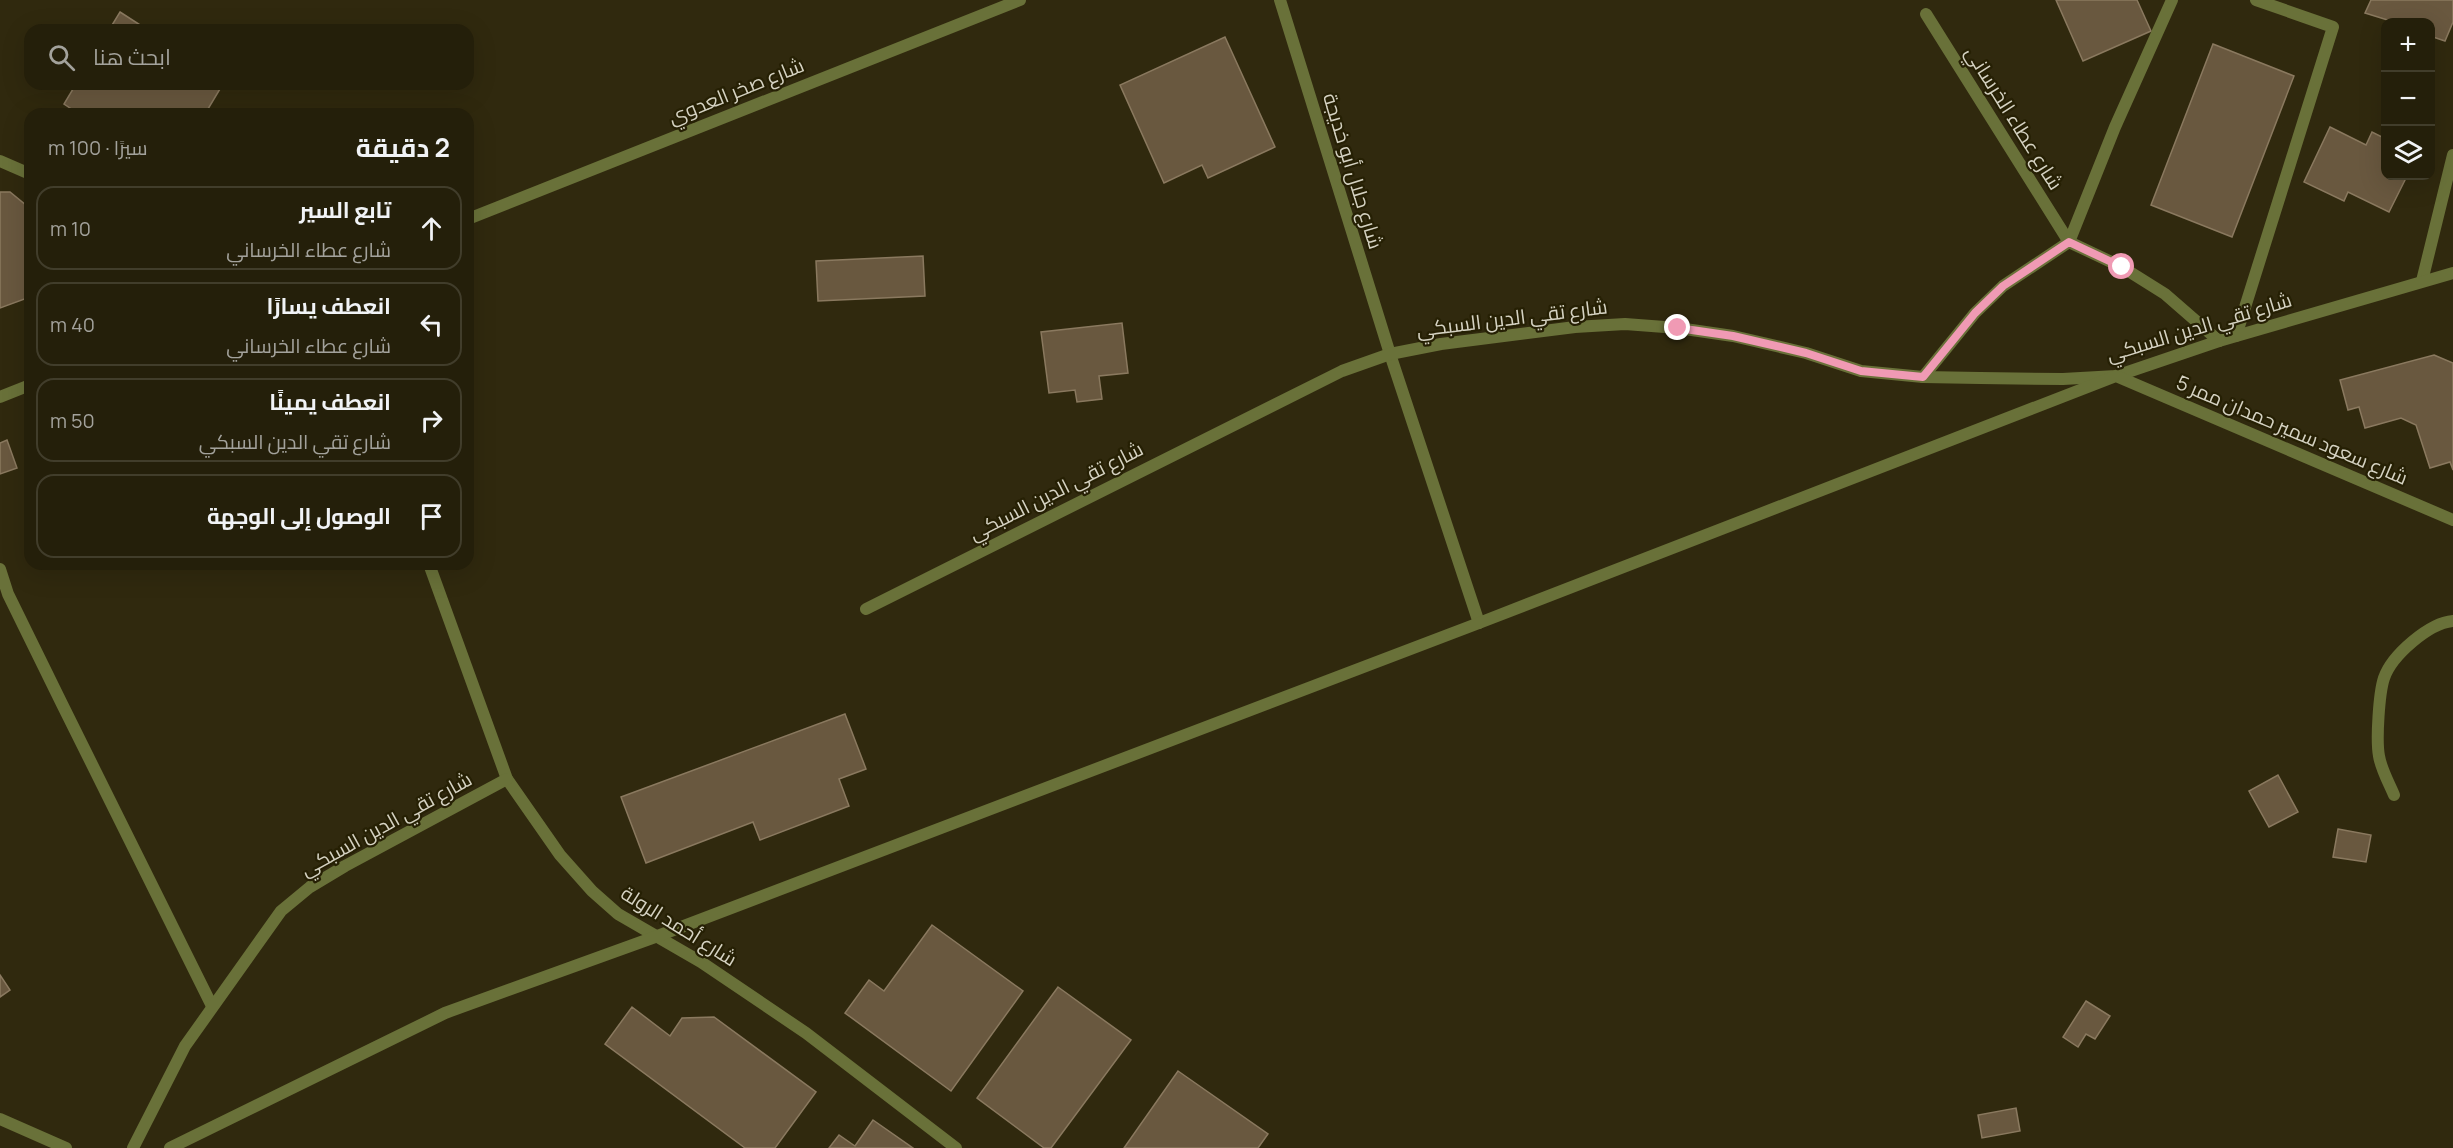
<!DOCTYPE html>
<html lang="ar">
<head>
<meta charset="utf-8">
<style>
  :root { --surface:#241f0a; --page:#2c2713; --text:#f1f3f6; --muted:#a3a29c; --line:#413d2b }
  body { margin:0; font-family:Manrope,Cairo,sans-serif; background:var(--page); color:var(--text); direction:rtl }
  .controls { position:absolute; right:18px; top:18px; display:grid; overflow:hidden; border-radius:12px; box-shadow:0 6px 24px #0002 }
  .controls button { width:54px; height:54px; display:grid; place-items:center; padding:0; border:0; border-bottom:2px solid var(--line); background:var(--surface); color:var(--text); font:30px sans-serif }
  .stop { position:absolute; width:18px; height:18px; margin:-14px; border:4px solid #f09ab4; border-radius:50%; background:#fff }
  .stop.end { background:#f09ab4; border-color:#fff; box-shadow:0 2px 6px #0008 }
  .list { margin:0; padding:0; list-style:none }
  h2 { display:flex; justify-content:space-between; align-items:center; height:78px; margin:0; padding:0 24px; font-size:26px }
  h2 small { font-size:20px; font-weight:400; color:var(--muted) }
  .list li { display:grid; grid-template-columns:39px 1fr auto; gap:18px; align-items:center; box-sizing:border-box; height:84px; margin:0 12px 12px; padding:0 12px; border:2px solid var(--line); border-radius:18px }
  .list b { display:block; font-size:22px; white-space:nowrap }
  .list p { margin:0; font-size:20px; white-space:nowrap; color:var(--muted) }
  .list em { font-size:20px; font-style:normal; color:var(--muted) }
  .icon { flex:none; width:33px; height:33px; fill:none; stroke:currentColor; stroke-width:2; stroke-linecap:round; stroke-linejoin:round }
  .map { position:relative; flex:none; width:2453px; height:1148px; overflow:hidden; direction:ltr }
  .search { position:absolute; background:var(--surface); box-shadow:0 6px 24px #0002; left:24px; top:24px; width:450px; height:66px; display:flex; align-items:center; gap:15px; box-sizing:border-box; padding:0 21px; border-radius:18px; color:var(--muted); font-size:22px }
  .panel { position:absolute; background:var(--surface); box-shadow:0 6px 24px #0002; left:24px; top:108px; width:450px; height:462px; border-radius:18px; direction:rtl }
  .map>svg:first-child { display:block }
  .building { fill:#69583f; stroke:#8a795f; stroke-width:1.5 }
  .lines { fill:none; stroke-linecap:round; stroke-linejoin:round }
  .service { stroke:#697139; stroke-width:12 }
  .minor { stroke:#697139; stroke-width:12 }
  .route { stroke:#f09ab4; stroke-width:8 }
  .labels { text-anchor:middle; stroke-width:4.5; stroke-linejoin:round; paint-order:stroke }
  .street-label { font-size:20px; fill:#d5d2c2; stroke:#262004 }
</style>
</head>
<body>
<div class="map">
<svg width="2453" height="1148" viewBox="0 0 2453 1148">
  <rect width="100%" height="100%" fill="#30290e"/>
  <!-- building -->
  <g class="building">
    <polygon points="2056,0 2137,0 2151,31 2083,61"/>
    <polygon points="2371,0 2453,0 2453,22 2445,41 2430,36 2430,22 2394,22 2365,13"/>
    <polygon points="120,12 148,30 109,30"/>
    <polygon points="1225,37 1275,147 1208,178 1202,165 1164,183 1120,85"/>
    <polygon points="2213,44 2294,76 2232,237 2151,205"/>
    <polygon points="76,84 223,84 205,114 79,114 64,104"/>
    <polygon points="2330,127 2366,145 2372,132 2386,139 2386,176 2407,176 2389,212 2348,192 2344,201 2304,182"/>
    <polygon points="0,192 10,192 26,205 30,203 30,297 0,308"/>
    <polygon points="923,256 925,296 818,301 816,261"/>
    <polygon points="1122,323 1128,373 1099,376 1102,399 1077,402 1075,390 1049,393 1041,332"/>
    <polygon points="2434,355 2453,363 2453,470 2450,462 2430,468 2416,425 2401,418 2365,428 2359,407 2348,410 2340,380"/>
    <polygon points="7,440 17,468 0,474 0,443"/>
    <polygon points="845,714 866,769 839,779 849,806 760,840 753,822 646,863 621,797"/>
    <polygon points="2278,775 2298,812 2269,827 2249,791"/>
    <polygon points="2338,829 2371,835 2366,862 2333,857"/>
    <polygon points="932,925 1023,991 951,1091 845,1013 869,980 884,991"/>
    <polygon points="0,975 10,990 0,997"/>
    <polygon points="1058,987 1131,1040 1051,1148 1044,1148 977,1098"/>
    <polygon points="2086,1001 2110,1016 2095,1039 2086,1034 2078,1047 2063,1037"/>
    <polygon points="632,1007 670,1036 682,1018 714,1017 816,1092 775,1148 745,1148 605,1044"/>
    <polygon points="1178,1071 1268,1134 1258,1148 1124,1148"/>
    <polygon points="2016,1108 2020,1131 1982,1138 1978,1115"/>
    <polygon points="873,1120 913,1148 829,1148 839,1135 855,1146"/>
  </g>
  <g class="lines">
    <!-- service -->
    <g class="service">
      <polyline points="2236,336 2333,27 2256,0"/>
      <path d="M2394,795C2389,783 2381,769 2379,756C2376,740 2379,693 2384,678C2392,655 2429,623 2453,621"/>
      <polyline points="0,1119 66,1148"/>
    </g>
    <!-- minor -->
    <g class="minor">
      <polyline points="1280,0 1390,354 1479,623"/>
      <polyline points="1926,14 2069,242 2122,267 2165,294 2219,341"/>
      <polyline points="0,161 30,174"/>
      <polyline points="468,219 1020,0"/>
      <polyline points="2422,281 2453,155"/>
      <polyline points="1923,377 1975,313 2003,286 2069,242 2115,127 2172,0"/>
      <polyline points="0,397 30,385"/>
      <polyline points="429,564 507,779 560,855 592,891 618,914 701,962 806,1033 956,1148"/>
      <polyline points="0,569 8,594 62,704 212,1006"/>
      <polyline points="866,609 1342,371 1390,354 1441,344 1575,327 1625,324 1678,328 1733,336 1806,353 1861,371 1923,377 1980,378 2063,379 2116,376 2219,341 2453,273"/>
      <polyline points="133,1148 185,1046 281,911 310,887 345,866 507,779"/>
      <polyline points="170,1148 445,1013 655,937 1479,623 2116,376 2453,520"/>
    </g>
  </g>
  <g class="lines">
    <!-- route -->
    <polyline class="route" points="1678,328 1733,336 1806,353 1861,371 1923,377 1975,313 2003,286 2069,242 2122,267"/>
  </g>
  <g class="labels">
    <!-- street labels -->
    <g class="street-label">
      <text transform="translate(736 91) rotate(-22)" y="7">شارع صخر العدوي</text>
      <text transform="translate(2014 118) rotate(58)" y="7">شارع عطاء الخرساني</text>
      <text transform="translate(1353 171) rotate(73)" y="7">شارع جلال أبو خديجة</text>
      <text transform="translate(1512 318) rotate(-7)" y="7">شارع تقي الدين السبكي</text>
      <text transform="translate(2199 327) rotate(-17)" y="7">شارع تقي الدين السبكي</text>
      <text transform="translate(2292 430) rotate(23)" y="7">شارع سعود سمير حمدان ممر 5</text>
      <text transform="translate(1056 491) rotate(-27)" y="7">شارع تقي الدين السبكي</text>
      <text transform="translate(386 824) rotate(-29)" y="7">شارع تقي الدين السبكي</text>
      <text transform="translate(679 926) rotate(32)" y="7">شارع أحمد الرولة</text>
    </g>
  </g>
</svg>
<div class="controls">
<button>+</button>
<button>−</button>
<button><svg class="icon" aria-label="layers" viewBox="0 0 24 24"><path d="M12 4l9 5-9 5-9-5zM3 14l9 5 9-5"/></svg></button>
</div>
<div class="stop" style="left:2122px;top:267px"></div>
<div class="stop end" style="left:1678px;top:328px"></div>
<div class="search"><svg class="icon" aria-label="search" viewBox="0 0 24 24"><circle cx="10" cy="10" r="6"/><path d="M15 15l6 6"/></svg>ابحث هنا</div>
<section class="panel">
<h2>2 دقيقة<small>سيرًا · 100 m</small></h2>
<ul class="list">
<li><svg class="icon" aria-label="ahead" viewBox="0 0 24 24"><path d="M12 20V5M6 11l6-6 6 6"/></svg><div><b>تابع السير</b><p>شارع عطاء الخرساني</p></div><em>10 m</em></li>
<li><svg class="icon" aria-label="left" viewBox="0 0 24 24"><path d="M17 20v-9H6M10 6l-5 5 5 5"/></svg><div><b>انعطف يسارًا</b><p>شارع عطاء الخرساني</p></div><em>40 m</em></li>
<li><svg class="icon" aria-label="right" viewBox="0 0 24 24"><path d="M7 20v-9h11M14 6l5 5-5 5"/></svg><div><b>انعطف يمينًا</b><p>شارع تقي الدين السبكي</p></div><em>50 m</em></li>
<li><svg class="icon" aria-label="arrive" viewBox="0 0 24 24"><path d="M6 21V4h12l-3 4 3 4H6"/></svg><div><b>الوصول إلى الوجهة</b></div></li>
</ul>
</section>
</div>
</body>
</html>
